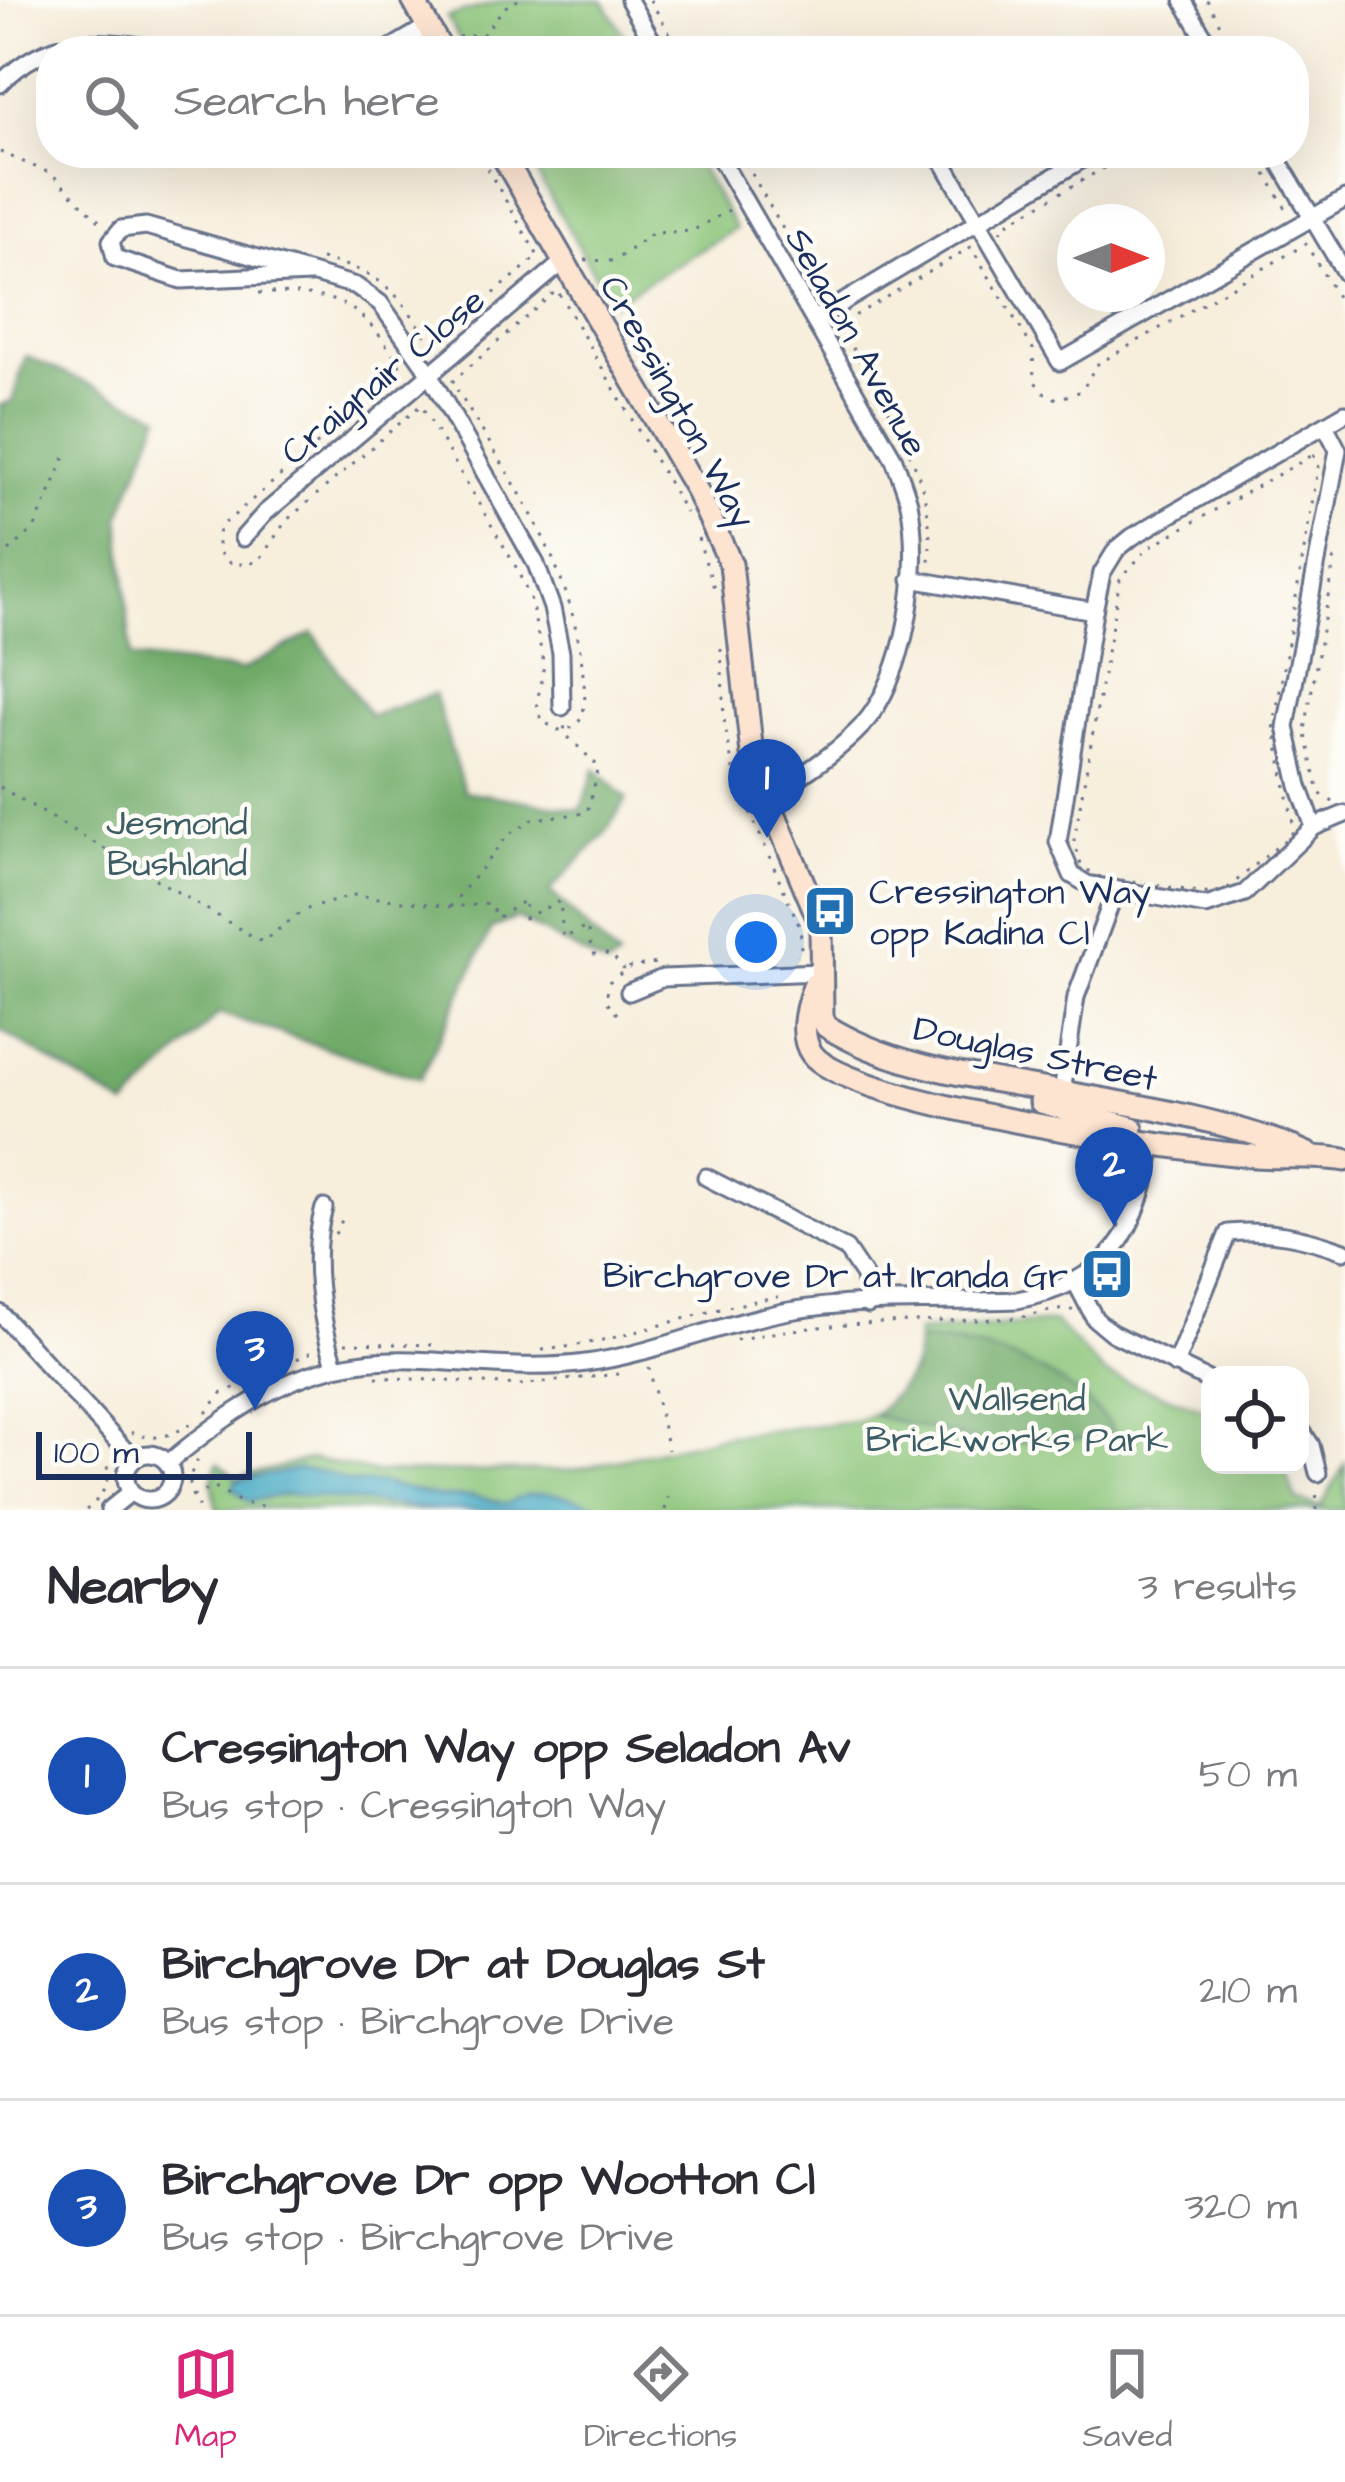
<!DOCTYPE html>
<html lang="en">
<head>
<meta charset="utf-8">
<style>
  :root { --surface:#fff; --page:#f7f7f7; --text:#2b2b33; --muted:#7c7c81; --line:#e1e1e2; --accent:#db2777 }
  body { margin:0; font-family:"Architects Daughter",sans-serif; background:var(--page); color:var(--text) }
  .controls { position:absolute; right:36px; bottom:36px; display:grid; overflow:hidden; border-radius:24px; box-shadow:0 12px 48px #0002 }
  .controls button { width:108px; height:108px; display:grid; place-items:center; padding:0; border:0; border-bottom:3px solid var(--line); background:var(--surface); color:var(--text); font:60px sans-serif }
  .compass { position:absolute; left:1057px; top:204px; width:108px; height:108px; border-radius:50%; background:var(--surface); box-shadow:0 12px 48px #0002; rotate:90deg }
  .scale { position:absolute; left:36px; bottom:30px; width:216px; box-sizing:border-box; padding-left:12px; border:6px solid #1b2f5e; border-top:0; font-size:33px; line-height:42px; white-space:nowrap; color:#1b2f5e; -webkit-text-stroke:9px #fdfcf7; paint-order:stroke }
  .you { position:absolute; left:756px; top:942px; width:42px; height:42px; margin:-30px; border:9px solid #fff; border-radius:50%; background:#1a73e8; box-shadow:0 0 0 18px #1a73e833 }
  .badge { display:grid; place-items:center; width:78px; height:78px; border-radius:50%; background:var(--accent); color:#fff; font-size:39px; font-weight:700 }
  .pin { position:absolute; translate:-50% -99px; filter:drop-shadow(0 3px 6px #0008) }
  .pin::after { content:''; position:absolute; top:63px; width:42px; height:36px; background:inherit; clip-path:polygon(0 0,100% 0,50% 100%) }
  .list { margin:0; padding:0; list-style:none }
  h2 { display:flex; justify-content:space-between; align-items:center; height:156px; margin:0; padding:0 48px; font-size:51px }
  h2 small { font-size:39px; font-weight:400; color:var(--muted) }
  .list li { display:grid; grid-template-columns:78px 1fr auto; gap:36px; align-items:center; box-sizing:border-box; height:216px; padding:0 48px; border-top:3px solid var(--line) }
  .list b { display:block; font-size:45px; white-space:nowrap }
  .list p { margin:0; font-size:39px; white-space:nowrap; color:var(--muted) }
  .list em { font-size:39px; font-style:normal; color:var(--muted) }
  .icon { flex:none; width:66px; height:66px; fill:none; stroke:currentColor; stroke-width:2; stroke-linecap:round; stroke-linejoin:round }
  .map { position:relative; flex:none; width:1345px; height:1510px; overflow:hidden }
  .search { position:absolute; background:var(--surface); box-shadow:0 12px 48px #0002; left:36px; right:36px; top:36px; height:132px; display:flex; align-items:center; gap:30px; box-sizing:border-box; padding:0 42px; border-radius:48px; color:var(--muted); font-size:45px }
  .sheet { height:804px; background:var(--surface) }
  nav { display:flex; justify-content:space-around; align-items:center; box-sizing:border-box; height:168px; border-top:3px solid var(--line); background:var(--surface); font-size:33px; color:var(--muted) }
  nav a { display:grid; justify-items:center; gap:6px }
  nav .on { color:var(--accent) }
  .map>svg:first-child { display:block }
  .green { fill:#8ac478; stroke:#527a6b; stroke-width:3 }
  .forest { fill:#6faa68; stroke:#456c63; stroke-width:3 }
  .water { fill:#43a8c3; stroke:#2f6c90; stroke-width:3 }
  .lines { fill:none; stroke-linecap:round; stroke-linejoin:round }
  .street-casing { stroke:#68728a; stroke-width:21 }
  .secondary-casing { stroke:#68728a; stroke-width:27 }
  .path { stroke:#68728a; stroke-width:3; stroke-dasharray:3 9; stroke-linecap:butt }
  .street { stroke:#fff; stroke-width:15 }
  .secondary { stroke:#fde4d1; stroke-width:21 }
  .labels { text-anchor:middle; stroke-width:9; stroke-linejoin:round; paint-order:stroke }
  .street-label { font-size:36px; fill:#1b2f5e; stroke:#fdfcf7 }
  .park-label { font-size:36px; fill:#3c5c66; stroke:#fdfcf7 }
  .poi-label { font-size:36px; fill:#1b2f5e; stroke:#fdfcf7; text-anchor:start }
</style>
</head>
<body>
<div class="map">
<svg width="1345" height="1510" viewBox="0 0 1345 1510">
  <rect width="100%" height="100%" fill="#fdfcf7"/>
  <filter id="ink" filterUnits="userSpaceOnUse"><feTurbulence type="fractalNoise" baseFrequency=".00833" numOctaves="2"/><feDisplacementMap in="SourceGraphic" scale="24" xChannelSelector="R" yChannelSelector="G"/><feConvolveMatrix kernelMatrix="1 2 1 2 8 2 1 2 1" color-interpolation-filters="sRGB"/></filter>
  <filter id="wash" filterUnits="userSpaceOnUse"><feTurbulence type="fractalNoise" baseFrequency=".004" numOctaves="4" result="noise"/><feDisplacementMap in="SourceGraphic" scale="48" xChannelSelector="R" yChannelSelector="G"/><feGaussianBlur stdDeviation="2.7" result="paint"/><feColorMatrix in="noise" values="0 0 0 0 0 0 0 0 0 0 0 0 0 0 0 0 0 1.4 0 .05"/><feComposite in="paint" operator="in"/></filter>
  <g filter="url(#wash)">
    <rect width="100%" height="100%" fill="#f7eedc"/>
    <!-- green -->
    <g class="green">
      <polygon points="505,0 603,0 633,51 466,51 447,17"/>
      <polygon points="525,153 691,153 736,229 611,303"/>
      <path d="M1055,1322L1105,1374L1210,1411V1465H1283L1296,1500L1321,1507L1345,1464V1510H314C281,1505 251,1510 217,1510L212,1481L218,1463L236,1478L312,1459L377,1473L574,1470L722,1436L855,1421C892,1411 921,1371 917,1332Z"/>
    </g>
    <!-- forest -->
    <g class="forest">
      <polygon points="26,356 160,415 120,517 131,658 242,670 313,633 370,716 434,694 464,791 581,810 595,769 627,799 605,833 550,891 618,959 607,967 517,918 492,928 420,1079 219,1013 126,1107 0,1030 0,405 12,401"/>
      <path d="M918,1341C994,1341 1075,1375 1119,1437L989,1444L875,1416L913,1372Z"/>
    </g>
    <!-- water -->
    <path class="water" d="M298,1469L325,1472L350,1483H381L439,1497L472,1496L507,1504C537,1482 578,1499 610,1510H440L288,1494L249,1501L233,1489L236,1481Z"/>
  </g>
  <g filter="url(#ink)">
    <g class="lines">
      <!-- street casing -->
      <g class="street-casing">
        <g id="street">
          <polyline points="629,0 658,51"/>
          <polyline points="1183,0 1212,51"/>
          <polyline points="386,51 428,26"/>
          <path d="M0,84C50,31 107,40 171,51"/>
          <path d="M717,153L894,459C899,473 905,488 909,503C922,567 907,677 862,726C835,755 798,777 766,800"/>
          <polyline points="938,153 1060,362 1345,199"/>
          <polyline points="1274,153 1345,273"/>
          <polyline points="310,274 181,280 115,258 111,241 121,229 146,226 356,286 380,303 424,365 536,564 552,608 561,653 562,707"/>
          <polyline points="815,319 1093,153"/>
          <polyline points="1345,413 1132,537 1116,550 1102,573 1094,611 1058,842 1072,875 1087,884 1206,906 1245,893 1314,827 1345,814"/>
          <polyline points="243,538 265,513 563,262"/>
          <polyline points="911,579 1094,611"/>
          <polyline points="1314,827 1299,786 1286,727 1338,450 1326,427"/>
          <polyline points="629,992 663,978 821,972"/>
          <polyline points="1062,1093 1076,997 1115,892"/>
          <polyline points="706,1177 846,1249 864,1276 868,1305"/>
          <path d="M324,1208C310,1257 320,1317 335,1365"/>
          <polyline points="1127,1221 1140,1140"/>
          <polyline points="1076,1283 1095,1319 1112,1333 1210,1381"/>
          <polyline points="0,1313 133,1459"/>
          <path d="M1175,1365L1228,1233C1269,1229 1305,1237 1344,1251"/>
          <polyline points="1300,1428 1311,1445 1318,1473"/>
          <circle cx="149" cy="1477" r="23"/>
          <path d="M168,1463C244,1400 310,1356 413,1360C471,1362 527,1371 586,1363C655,1354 720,1323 789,1311C863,1298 942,1303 1017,1300C1110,1283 1140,1230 1153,1142"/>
          <polyline points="109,1510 131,1492"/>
        </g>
      </g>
      <!-- secondary casing -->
      <g class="secondary-casing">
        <g id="secondary">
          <polyline points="413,0 442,51"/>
          <path d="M501,153L696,489L731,564L753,763L821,925L822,1017L826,1026C883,1062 955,1074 1020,1085C1107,1100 1229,1118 1308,1154"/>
          <path d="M815,984C807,1004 798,1035 812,1054C851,1105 1180,1150 1254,1156C1285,1158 1314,1155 1345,1160"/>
          <polyline points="1041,1102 1132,1128"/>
        </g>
      </g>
      <!-- path -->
      <g class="path">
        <polyline points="650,0 680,51"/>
        <polyline points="1207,0 1234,51"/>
        <polyline points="458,37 483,34 505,7 518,0"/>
        <polyline points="0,152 52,174 104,226"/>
        <polyline points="740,153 822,298"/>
        <polyline points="1254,153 1289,214"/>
        <polyline points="1001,232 1004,225 1130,153"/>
        <path d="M321,259C383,272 400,294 432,346L538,256L478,153"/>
        <polyline points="585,260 614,261 653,233 692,231 729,210"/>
        <path d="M259,293C339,293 361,300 403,371L225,523L218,533V552L233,565L258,562L286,521L421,405L516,567L531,601L544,665L537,703L542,721L558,730L575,727C588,712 585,693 583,674C573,564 513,483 457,390"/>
        <polyline points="452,382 557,290 686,513"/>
        <polygon points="1313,455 1319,463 1274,725 1293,823 1292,834 1228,888 1211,894 1096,876 1081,865 1074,840 1120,579 1149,547"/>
        <polyline points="698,538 715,591"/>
        <polyline points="0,559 34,529 67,453"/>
        <path d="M929,561C938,472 880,399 839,325L971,247L1033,349L1034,381L1045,393L1057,399L1082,391L1096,365L1306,244L1340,302L1345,318"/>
        <polyline points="721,648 724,719 734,775 799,925 802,943 798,957"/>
        <polyline points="0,787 262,942 304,910 355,895 450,907 490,904 497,918 525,900 525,918 560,901 563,938 587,927 592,954 611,954 625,971"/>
        <polyline points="1333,802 1319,793 1305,730 1335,555"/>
        <polyline points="450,907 509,834 533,819 587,813 599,767 565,734 564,721"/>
        <polyline points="617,1014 606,1000 609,982 630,967 663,962"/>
        <polyline points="335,1234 345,1214"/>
        <path d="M736,1340C828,1319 921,1324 1014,1318C1035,1316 1058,1306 1076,1311"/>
        <polyline points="345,1343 437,1345"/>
        <path d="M542,1350C625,1342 701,1308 784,1296"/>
        <polyline points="649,1367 668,1450"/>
        <polyline points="376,1377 520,1385 618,1374"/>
        <polyline points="206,1413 221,1394 314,1351"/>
        <path d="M131,1432C154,1443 173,1435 194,1422"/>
        <path d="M198,1460C186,1477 188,1494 201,1510"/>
        <polyline points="193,1496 215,1487 242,1503 262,1506"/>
        <path d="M86,1510C100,1499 111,1484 107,1466L112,1465"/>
        <polyline points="665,1510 668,1497"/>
        <polyline points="1316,1510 1317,1488"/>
      </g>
      <!-- street -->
      <use href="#street" class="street"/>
      <!-- secondary -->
      <use href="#secondary" class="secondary"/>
    </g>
  </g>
  <!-- icons -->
  <defs>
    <g id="bus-square" transform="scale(2.7)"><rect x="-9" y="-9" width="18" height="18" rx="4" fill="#1f6fb2" stroke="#fdfcf7"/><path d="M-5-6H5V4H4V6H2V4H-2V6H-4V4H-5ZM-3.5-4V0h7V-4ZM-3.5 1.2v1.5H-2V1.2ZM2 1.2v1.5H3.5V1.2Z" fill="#fff"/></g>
  </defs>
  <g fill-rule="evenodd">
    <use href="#bus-square" x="830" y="911"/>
    <use href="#bus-square" x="1107" y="1274"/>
  </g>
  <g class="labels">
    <!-- street labels -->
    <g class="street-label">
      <text transform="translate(858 341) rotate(61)" y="13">Seladon Avenue</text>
      <text transform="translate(382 375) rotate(-40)" y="13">Craignair Close</text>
      <text transform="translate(679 401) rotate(61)" y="13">Cressington Way</text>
      <text transform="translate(1036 1052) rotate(12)" y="13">Douglas Street</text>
    </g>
    <!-- park labels -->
    <g class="park-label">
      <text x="177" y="834">Jesmond<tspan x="177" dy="41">Bushland</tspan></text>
      <text x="1017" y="1410">Wallsend<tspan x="1017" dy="41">Brickworks Park</tspan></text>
    </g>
    <!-- poi labels -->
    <g class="poi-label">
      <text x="869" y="903">Cressington Way<tspan x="869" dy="41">opp Kadina Cl</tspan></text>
      <text x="1068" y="1287" text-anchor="end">Birchgrove Dr at Iranda Gr</text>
    </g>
  </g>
</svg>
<div class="controls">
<button><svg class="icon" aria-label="locate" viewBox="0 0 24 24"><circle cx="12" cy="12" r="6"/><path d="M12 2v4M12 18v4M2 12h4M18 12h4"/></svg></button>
</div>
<svg class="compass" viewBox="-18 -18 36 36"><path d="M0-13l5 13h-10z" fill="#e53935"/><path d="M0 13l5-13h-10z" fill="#7c7c81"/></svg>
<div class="scale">100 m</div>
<div class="you"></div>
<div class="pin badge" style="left:767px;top:838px;background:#1a4fb4">1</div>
<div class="pin badge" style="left:1114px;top:1226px;background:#1a4fb4">2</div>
<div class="pin badge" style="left:255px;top:1410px;background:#1a4fb4">3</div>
<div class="search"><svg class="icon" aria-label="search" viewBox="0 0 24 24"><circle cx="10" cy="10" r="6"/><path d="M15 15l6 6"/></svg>Search here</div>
</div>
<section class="sheet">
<h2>Nearby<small>3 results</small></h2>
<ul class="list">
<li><span class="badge" style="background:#1a4fb4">1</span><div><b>Cressington Way opp Seladon Av</b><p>Bus stop · Cressington Way</p></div><em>50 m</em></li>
<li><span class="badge" style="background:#1a4fb4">2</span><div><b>Birchgrove Dr at Douglas St</b><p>Bus stop · Birchgrove Drive</p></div><em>210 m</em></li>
<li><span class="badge" style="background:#1a4fb4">3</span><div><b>Birchgrove Dr opp Wootton Cl</b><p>Bus stop · Birchgrove Drive</p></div><em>320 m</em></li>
</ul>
</section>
<nav>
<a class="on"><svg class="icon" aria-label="map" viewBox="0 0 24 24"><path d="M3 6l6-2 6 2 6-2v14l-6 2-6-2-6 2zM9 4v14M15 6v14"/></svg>Map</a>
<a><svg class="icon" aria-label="directions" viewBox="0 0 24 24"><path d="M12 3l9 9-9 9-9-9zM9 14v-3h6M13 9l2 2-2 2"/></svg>Directions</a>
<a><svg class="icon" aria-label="saved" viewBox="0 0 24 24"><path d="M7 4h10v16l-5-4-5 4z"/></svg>Saved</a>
</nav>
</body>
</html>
